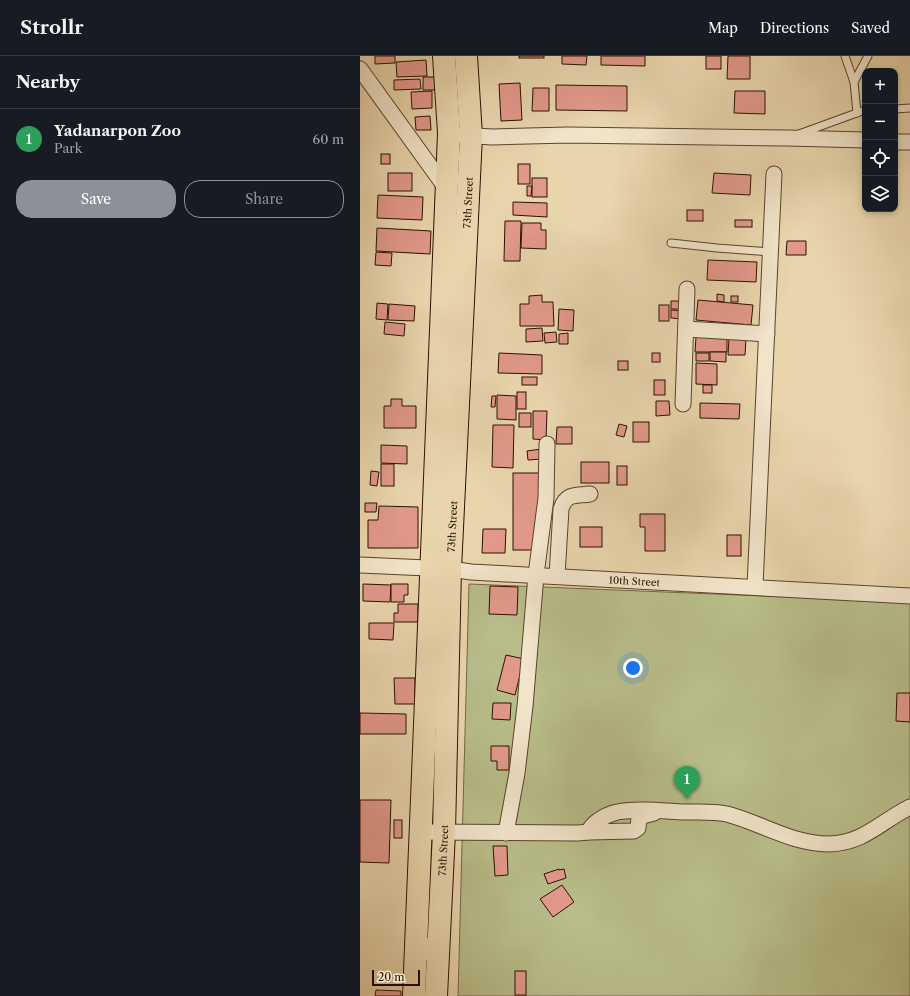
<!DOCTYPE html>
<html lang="en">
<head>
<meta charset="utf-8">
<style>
  :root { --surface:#171b24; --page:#242831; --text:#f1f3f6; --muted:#9ea1a6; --line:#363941; --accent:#8c9099 }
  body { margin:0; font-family:"Libre Caslon Text",serif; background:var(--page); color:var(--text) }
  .controls { position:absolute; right:12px; top:12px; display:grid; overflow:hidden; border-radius:8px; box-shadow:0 2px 6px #0003 }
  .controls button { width:36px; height:36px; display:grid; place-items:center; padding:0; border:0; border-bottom:1px solid var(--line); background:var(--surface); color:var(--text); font:20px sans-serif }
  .scale { position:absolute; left:12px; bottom:10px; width:48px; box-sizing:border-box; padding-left:4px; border:2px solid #2b1101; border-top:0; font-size:11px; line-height:14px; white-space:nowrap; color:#2b1101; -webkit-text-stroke:3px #f1e4c9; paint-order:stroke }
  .you { position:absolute; left:273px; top:612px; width:14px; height:14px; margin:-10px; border:3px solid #fff; border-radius:50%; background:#1a73e8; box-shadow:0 0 0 6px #1a73e833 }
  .badge { display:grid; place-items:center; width:26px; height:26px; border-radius:50%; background:var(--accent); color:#fff; font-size:13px; font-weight:700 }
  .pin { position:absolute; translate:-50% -33px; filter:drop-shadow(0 1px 2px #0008) }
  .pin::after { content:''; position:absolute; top:21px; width:14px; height:12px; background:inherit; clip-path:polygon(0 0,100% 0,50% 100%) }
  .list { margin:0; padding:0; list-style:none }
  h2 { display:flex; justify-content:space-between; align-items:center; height:52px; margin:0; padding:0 16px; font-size:17px }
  h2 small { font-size:13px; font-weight:400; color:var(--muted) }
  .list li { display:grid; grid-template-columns:26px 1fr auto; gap:12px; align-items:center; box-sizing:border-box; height:60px; padding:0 16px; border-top:1px solid var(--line) }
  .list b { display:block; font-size:15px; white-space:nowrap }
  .list p { margin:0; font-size:13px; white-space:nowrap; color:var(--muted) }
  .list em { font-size:13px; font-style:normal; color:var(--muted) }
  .actions { display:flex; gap:8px; padding:12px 16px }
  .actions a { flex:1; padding:9px 0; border:1px solid var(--accent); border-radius:16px; text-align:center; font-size:14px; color:var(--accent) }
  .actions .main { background:var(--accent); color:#fff }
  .icon { flex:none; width:22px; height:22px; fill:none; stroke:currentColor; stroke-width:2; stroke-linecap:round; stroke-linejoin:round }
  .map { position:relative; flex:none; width:550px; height:940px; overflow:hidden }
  header { display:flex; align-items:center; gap:24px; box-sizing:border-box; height:56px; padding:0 20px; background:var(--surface); border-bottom:1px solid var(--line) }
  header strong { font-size:19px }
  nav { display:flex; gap:22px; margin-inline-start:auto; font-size:14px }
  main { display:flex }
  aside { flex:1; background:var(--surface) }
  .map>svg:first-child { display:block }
  .green { fill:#b8bd89; stroke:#726745 }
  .building { fill:#e2998a; stroke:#2b1101 }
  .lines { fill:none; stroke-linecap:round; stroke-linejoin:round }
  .service-casing { stroke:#5a422c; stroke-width:9 }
  .minor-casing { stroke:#5a422c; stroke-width:17 }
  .primary-casing { stroke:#2b1101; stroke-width:24 }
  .trunk-casing { stroke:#2b1101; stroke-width:24 }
  .service { stroke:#f1e4c9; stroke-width:7 }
  .minor { stroke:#f1e4c9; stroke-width:15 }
  .primary { stroke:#e9d5ac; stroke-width:22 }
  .trunk { stroke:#e9d5ac; stroke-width:22 }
  .labels { text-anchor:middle; stroke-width:3.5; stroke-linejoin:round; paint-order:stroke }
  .street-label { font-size:10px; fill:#2b1101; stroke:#f1e4c9 }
</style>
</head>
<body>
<header>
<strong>Strollr</strong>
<nav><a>Map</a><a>Directions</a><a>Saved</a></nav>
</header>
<main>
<aside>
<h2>Nearby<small></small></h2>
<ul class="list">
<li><span class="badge" style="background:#2e9e5b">1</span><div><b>Yadanarpon Zoo</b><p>Park</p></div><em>60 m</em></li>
</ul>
<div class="actions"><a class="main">Save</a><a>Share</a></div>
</aside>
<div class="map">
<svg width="550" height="940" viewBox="0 0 550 940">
  <rect width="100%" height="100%" fill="#e9d5ac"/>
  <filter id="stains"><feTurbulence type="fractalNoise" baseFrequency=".005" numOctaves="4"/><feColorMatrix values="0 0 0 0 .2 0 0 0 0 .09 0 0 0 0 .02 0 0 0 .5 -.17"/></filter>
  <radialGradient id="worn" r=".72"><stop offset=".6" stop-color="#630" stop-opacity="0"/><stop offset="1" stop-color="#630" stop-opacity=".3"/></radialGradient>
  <!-- green -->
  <polygon class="green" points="109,528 550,546 550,940 98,940"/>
  <!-- building -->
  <g class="building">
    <polygon points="15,0 35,0 35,7 15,8"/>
    <rect x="159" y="0" width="25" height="2"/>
    <polygon points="202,0 227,0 226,9 202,8"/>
    <polygon points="241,0 285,0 285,10 241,9"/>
    <rect x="346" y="0" width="15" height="13"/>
    <polygon points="368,0 390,0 390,23 367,23"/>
    <polygon points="66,4 67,20 37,21 36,6"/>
    <rect x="63" y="21" width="12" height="13"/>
    <polygon points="60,23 61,33 34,34 34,24"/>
    <polygon points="160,27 162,64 141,65 139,28"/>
    <polygon points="196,29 267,30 267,55 196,54"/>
    <polygon points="173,32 189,32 189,55 172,55"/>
    <polygon points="72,35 72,52 52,53 51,36"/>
    <polygon points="375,35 405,35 405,58 374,57"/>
    <polygon points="70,60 71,74 56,74 55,61"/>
    <rect x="21" y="98" width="9" height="10"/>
    <rect x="158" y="108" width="12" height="20"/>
    <rect x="28" y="117" width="24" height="18"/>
    <polygon points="354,117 391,119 390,139 352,137"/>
    <rect x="172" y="122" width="15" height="19"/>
    <polygon points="167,130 172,130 171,140 167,140"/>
    <polygon points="18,139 63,141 62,164 17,162"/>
    <polygon points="153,146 187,147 187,161 153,159"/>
    <rect x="327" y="154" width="16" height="11"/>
    <rect x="375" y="164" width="17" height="7"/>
    <polygon points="145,165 161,165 160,205 144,205"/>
    <polygon points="162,167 181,167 181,174 186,174 186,193 161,192"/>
    <polygon points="17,172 71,175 70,198 16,195"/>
    <polygon points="427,185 446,185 446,199 426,199"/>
    <polygon points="16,196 32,197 31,210 15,209"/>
    <polygon points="348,204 397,206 396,226 347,224"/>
    <polygon points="357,238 364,239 364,246 357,245"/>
    <polygon points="182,239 182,246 193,246 194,270 160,270 160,248 169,248 169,240"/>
    <rect x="371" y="240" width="7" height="6"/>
    <polygon points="338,244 393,249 391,269 336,264"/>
    <rect x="311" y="245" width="16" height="8"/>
    <polygon points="17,247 28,248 27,264 16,263"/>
    <polygon points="29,248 55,250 54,265 28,264"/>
    <rect x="299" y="249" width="10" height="16"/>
    <polygon points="199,253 214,254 213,275 198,274"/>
    <polygon points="311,254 324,255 323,263 311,262"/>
    <polygon points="25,266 45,268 44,280 24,278"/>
    <polygon points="182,272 183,285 166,286 166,273"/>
    <polygon points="196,276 197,286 185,287 184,277"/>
    <polygon points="208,277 208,288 199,288 199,278"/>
    <polygon points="336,281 367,281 367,296 335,296"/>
    <polygon points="369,282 386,282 385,299 368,299"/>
    <polygon points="350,296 366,296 366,306 350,305"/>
    <polygon points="139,297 182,299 182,318 138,317"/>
    <rect x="292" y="297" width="8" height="9"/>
    <rect x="336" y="297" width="13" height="8"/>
    <rect x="258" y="305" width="10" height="9"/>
    <polygon points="336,307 357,308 357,329 336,328"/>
    <rect x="162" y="321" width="15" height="8"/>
    <rect x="294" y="324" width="11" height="15"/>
    <rect x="343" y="329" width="9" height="8"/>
    <rect x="157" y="336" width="9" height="17"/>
    <polygon points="137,339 156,340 156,364 137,363"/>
    <polygon points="132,340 136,340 135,351 131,351"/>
    <polygon points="31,343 42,343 42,350 56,350 56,372 24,372 24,350 31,350"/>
    <polygon points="296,345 309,345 310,359 296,360"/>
    <polygon points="340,347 380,348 379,363 340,362"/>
    <polygon points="173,355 187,355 186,384 173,383"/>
    <rect x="159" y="357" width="12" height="14"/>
    <rect x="273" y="366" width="16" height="20"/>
    <polygon points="259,368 267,370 264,381 256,379"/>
    <polygon points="133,369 154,369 153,412 132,411"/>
    <polygon points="197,371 212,371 212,388 196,388"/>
    <polygon points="21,389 47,390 47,408 21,407"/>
    <polygon points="181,393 182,403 168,404 167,395"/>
    <rect x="221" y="406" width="28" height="21"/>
    <rect x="21" y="408" width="13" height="22"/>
    <rect x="257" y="410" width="10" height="19"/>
    <polygon points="11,415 19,416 17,430 10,429"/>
    <rect x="153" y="417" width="27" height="77"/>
    <polygon points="5,447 17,447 16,456 5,456"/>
    <polygon points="19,450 58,451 58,492 8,492 8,464 18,464"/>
    <polygon points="280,458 305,458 305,495 285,495 285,471 280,471"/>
    <rect x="220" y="471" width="22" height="20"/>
    <polygon points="123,473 146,473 145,497 122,497"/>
    <rect x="367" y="479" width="14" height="21"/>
    <polygon points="3,528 31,529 30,546 3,545"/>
    <polygon points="31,528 48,528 48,539 44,539 44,546 31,546"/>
    <polygon points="130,530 158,531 157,559 129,558"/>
    <polygon points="38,548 58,548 58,566 34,566 34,557 38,557"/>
    <polygon points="9,567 34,567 33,584 9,583"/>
    <polygon points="146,599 164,603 155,639 137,634"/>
    <polygon points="34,622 55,622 55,648 35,648"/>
    <polygon points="537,637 550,637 550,666 536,665"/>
    <polygon points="133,647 151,647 150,664 132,663"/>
    <polygon points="0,657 46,658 46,678 0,678"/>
    <polygon points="131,690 149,690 149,714 137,714 137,705 131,705"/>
    <polygon points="0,744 31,744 29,807 0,806"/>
    <rect x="34" y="764" width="8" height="18"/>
    <polygon points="133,790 147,790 148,819 135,820"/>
    <polygon points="199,813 199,814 204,813 206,822 188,828 184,818"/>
    <polygon points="202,829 214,846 193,861 180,843"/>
    <rect x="155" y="915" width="11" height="24"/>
    <polygon points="16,934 41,935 41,940 15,940"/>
  </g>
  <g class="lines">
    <!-- service casing -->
    <g class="service-casing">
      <g id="service">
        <polyline points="485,0 494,26"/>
        <polyline points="535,53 550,52"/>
        <polyline points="497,57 494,26 508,0"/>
        <polyline points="439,78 505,54"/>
        <polyline points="311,187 357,192 411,196"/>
      </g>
    </g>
    <!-- minor casing -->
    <g class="minor-casing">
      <g id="minor">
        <polyline points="0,13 86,132 89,132"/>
        <polyline points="102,79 132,81 208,79 427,82 505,84"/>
        <polyline points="535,86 550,86"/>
        <polyline points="326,273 407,278"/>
        <polyline points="323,348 327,233"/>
        <path id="s1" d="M0,509L90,513L111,516L550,540"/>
        <path d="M197,520L201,453C206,437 215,440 230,438"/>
        <polyline points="395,530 414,118"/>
        <path d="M60,776L218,777L228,776C234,765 246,759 257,756C278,752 303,755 324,756C339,756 353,755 367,758C401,767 432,788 469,788C504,787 520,766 550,751"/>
        <polyline points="228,776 274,775 278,772 279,761 294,757"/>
        <polyline points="146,777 157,717 165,650 176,519 186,442 187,388"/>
      </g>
    </g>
    <!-- primary casing -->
    <g class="primary-casing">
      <g id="primary">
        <polyline points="54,940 89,77 84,0"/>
        <path id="s2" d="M76,940L84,776L90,513L111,80L106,0"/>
      </g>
    </g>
    <!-- trunk casing -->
    <g class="trunk-casing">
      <polyline id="trunk" points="56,892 77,894"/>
    </g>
    <!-- service -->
    <use href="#service" class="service"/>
    <!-- minor -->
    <use href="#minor" class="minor"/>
    <!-- primary -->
    <use href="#primary" class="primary"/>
    <!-- trunk -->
    <use href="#trunk" class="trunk"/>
  </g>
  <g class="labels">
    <!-- street labels -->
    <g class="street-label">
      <text dy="4" stroke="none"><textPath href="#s2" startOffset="794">73th Street</textPath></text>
      <text dy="4" stroke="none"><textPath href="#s2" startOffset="470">73th Street</textPath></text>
      <text dy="4" stroke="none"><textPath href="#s1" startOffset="275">10th Street</textPath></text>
      <text dy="4" stroke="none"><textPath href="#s2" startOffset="146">73th Street</textPath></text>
    </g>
  </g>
  <rect width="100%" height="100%" filter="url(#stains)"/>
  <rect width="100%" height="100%" fill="url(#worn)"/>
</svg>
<div class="controls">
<button>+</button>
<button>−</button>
<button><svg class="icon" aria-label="locate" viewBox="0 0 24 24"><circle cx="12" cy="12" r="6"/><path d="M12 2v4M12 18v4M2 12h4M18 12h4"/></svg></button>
<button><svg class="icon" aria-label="layers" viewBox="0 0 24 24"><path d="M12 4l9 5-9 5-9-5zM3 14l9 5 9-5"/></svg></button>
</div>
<div class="scale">20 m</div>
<div class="you"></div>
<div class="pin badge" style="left:327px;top:743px;background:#2e9e5b">1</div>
</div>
</main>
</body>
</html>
